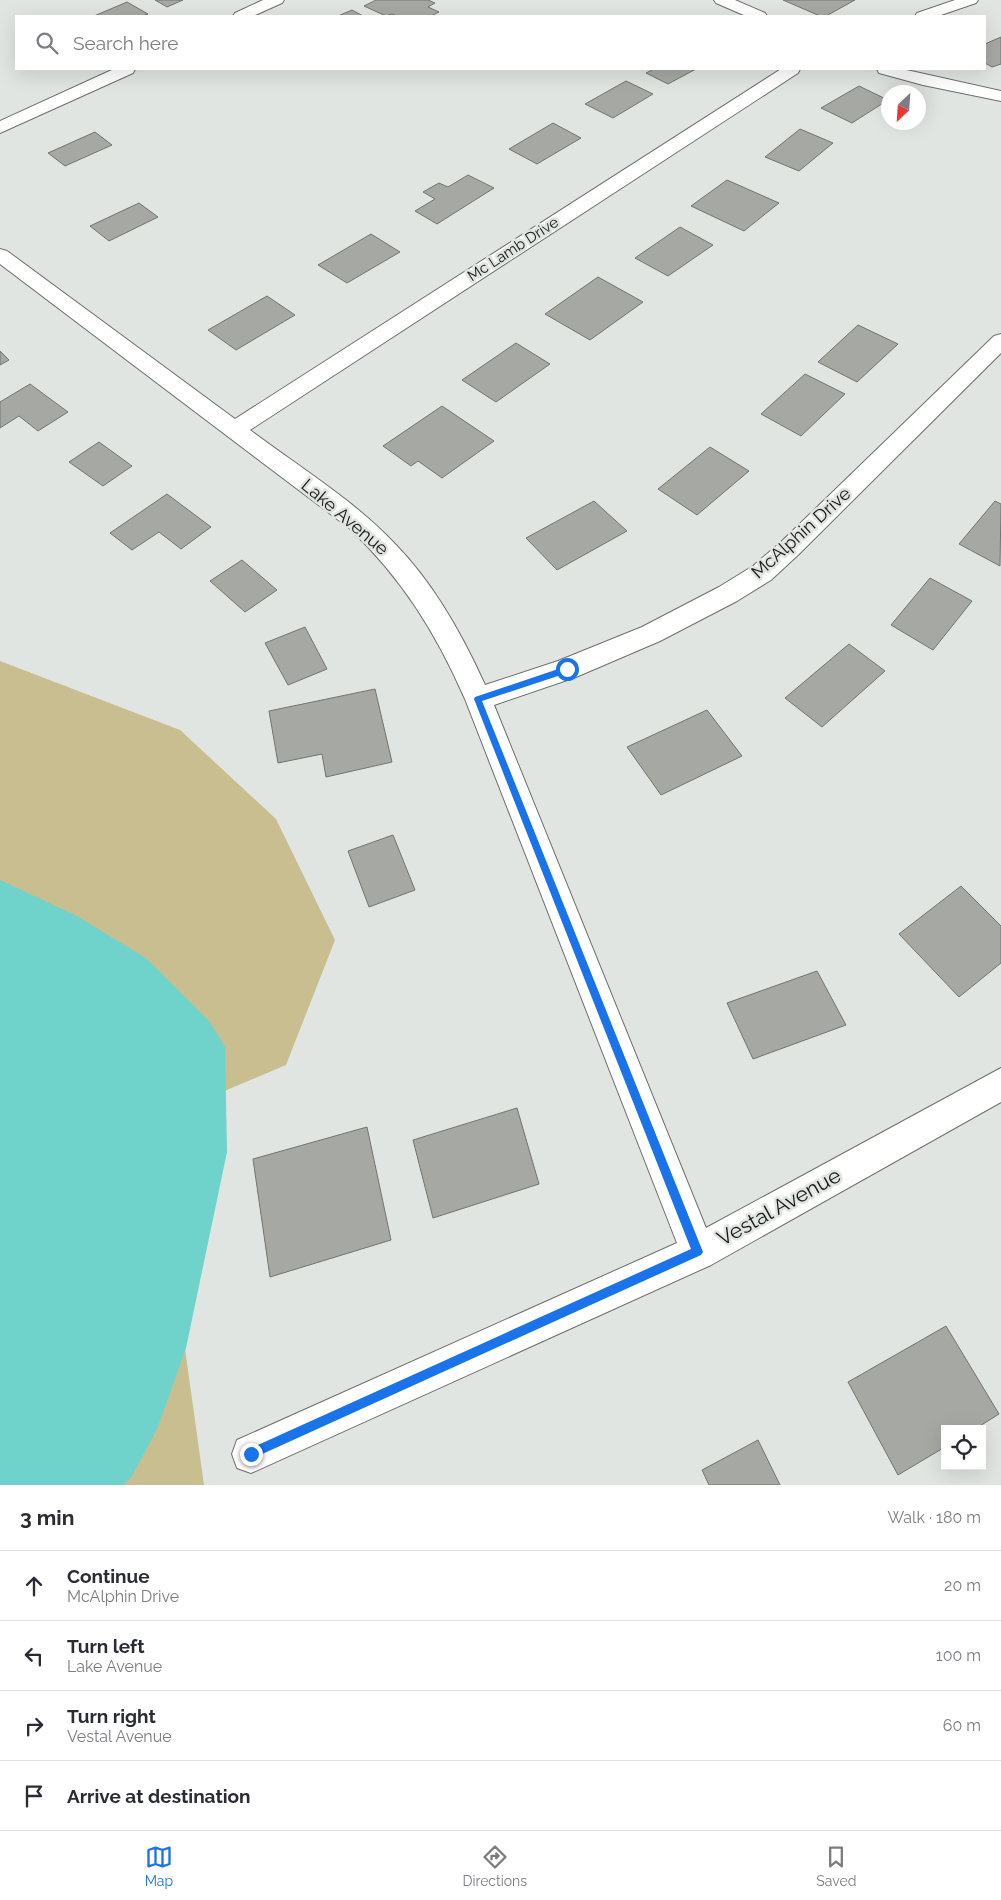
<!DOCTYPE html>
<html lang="en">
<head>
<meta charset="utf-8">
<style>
  :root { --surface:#fff; --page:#f2f2f3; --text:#2b2b33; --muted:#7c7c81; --line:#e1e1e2; --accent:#1a73e8 }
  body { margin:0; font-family:Raleway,sans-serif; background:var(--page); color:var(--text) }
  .controls { position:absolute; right:15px; bottom:15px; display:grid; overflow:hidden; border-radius:0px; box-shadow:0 5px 20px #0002 }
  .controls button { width:45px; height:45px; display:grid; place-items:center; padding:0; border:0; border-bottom:1px solid var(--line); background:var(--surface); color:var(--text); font:25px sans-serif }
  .compass { position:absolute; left:881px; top:85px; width:45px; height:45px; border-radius:50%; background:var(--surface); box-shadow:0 5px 20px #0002; rotate:205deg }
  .stop { position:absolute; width:15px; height:15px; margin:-11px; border:4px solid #1a73e8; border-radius:50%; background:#fff }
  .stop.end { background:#1a73e8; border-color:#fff; box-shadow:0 1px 5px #0008 }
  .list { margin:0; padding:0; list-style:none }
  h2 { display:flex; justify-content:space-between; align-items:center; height:65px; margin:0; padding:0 20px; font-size:21px }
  h2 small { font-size:16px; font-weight:400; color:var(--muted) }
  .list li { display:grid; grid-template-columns:32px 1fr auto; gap:15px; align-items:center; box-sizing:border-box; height:70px; padding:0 20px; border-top:1px solid var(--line) }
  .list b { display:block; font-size:19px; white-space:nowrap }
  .list p { margin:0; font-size:16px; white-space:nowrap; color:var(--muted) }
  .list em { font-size:16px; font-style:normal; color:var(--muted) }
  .icon { flex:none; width:28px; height:28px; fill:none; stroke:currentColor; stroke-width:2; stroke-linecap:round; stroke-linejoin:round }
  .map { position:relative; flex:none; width:1001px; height:1485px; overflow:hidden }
  .search { position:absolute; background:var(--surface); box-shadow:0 5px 20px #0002; left:15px; right:15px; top:15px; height:55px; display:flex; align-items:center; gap:12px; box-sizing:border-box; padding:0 18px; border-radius:0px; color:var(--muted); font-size:19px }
  .sheet { height:345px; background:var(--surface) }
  nav { display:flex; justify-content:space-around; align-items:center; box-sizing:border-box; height:70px; border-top:1px solid var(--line); background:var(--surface); font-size:14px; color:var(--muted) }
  nav a { display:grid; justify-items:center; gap:2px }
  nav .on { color:var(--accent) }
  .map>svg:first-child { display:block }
  .green { fill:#c8be8f }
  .water { fill:#6fd3cb }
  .building { fill:#a6a8a3; stroke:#737470 }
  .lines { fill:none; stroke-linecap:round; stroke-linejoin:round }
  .street-casing { stroke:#6c6f6c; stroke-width:2 }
  .street { fill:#fff; fill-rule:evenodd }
  .route { fill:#1a73e8 }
  .labels { text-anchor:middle; stroke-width:5; stroke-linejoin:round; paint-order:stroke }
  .far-street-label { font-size:15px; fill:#151715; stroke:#e1e5e1 }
  .street-label { font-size:18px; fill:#151715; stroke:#e1e5e1 }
  .near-street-label { font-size:21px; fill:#151715; stroke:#e1e5e1 }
</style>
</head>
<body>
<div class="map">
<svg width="1001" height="1485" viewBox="0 0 1001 1485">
  <rect width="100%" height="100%" fill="#e1e5e1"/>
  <!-- green -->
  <polygon class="green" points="0,661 180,730 276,819 335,940 286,1065 191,1105 169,1234 204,1485 0,1485"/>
  <!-- water -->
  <polygon class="water" points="0,880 77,916 147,959 210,1022 225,1047 227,1152 186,1348 157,1429 132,1476 124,1485 0,1485"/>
  <!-- building -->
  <g class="building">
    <polygon points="155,0 183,0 167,7"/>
    <polygon points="376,0 428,0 435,3 428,7 439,12 431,16 397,16 392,14 386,16 364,6"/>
    <polygon points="783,0 855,0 826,16 820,16"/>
    <polygon points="127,2 148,14 142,16 94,16"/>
    <polygon points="352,10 363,16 338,16"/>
    <polygon points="1001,37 1001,64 992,67 985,63 985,44"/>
    <polygon points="654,69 696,69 668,84 646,73"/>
    <polygon points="626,81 653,94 613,118 585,104"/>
    <polygon points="859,86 888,100 852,123 821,108"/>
    <polygon points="553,123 581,138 537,164 509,149"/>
    <polygon points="800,129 833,143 799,171 765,157"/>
    <polygon points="95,132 112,145 65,166 48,153"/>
    <polygon points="468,175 494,188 437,224 415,211 435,199 423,192 439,183 448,187"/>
    <polygon points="727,180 779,203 744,231 691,206"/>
    <polygon points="139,203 158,217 109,241 90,226"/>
    <polygon points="680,227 713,245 668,276 635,258"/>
    <polygon points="371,234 400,252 347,283 318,265"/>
    <polygon points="598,277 643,302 590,340 545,314"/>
    <polygon points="267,296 295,315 236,350 208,330"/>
    <polygon points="858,325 898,344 857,382 818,362"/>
    <polygon points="516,343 550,364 496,402 462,380"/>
    <polygon points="0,351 9,360 0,365"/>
    <polygon points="805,374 845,394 801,436 761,414"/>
    <polygon points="30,384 68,412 38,431 19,416 0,428 0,402"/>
    <polygon points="442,406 494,441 442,478 418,461 411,466 383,446"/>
    <polygon points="99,442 132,466 103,486 69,462"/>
    <polygon points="710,447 749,471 697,515 658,489"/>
    <polygon points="167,494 211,527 181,549 159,532 132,550 110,533"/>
    <polygon points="594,501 627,531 557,570 526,538"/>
    <polygon points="995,501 1001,504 1000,566 959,544"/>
    <polygon points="242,560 277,590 245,612 210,581"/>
    <polygon points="930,578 972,601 933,650 891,625"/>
    <polygon points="305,627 327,669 288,685 265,643"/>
    <polygon points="849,644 885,671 822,727 785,698"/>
    <polygon points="375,689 392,762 326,777 322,754 278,763 269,711"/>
    <polygon points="707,710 742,756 661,795 627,747"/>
    <polygon points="393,835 415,890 369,907 348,851"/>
    <polygon points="961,886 1001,926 1001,963 959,997 899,934"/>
    <polygon points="817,971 846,1025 753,1059 727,1003"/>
    <polygon points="517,1108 539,1184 433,1218 413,1140"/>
    <polygon points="367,1127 391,1240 270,1277 253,1159"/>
    <polygon points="946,1326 999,1414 975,1429 945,1429 945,1447 898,1475 848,1382"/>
    <polygon points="758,1440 780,1485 709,1485 702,1470"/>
  </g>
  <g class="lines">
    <!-- street casing -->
    <g class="street-casing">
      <g id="street">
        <polygon points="263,0 284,0 282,3 253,16 233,16 235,13"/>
        <polygon points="714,0 735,0 765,13 767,16 746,16 716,3"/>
        <polygon points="955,0 978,0 976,3 938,16 915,16 917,13"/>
        <polygon points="114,69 135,69 133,73 0,133 0,121"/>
        <path d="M781,69H800L798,73L250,430C299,467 354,500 396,545C434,584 463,636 485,685L558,661L642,627L719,587L753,566L781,542L994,336L1001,334V353L799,554L771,580L737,601L660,641L576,677L494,705L706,1228L1001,1068V1102L711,1265L251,1473L237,1468L232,1454L237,1440L677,1243L465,699C436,633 402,578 349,528L0,264V249L7,251L235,419Z"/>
        <polygon points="877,69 902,69 1001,91 1001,101 923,85 879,73"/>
      </g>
    </g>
    <!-- street -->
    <use href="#street" class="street"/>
  </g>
  <!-- route -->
  <polygon class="route" points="567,666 571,669 570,672 482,701 703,1252 701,1255 251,1459 247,1458 245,1454 247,1450 691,1249 474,699 475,697"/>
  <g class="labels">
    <!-- far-street labels -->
    <g class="far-street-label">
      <text transform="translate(513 249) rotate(-33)" y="5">Mc Lamb Drive</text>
    </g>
    <!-- street labels -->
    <g class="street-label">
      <text transform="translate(345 517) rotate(40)" y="6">Lake Avenue</text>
      <text transform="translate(801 533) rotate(-42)" y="6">McAlphin Drive</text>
    </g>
    <!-- near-street labels -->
    <g class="near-street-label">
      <text transform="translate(779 1207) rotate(-29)" y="7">Vestal Avenue</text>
    </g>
  </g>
</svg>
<div class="controls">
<button><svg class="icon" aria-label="locate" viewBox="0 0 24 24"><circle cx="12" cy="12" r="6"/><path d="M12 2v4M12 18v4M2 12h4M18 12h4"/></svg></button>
</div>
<svg class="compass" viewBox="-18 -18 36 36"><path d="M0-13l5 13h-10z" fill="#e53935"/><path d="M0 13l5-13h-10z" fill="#7c7c81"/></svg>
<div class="stop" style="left:567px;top:669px"></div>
<div class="stop end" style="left:251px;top:1454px"></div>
<div class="search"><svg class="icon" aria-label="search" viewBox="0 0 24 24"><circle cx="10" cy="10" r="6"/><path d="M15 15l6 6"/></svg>Search here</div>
</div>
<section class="sheet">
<h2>3 min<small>Walk · 180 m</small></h2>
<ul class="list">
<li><svg class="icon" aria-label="ahead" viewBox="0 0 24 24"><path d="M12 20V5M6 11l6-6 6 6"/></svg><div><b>Continue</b><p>McAlphin Drive</p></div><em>20 m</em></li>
<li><svg class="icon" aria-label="left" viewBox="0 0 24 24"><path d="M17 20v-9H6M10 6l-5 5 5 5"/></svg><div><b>Turn left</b><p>Lake Avenue</p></div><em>100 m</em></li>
<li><svg class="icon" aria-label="right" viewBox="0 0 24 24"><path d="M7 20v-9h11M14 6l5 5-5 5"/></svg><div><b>Turn right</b><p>Vestal Avenue</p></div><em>60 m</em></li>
<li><svg class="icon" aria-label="arrive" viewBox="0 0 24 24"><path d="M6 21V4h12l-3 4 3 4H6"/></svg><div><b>Arrive at destination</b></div></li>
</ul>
</section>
<nav>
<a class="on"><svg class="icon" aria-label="map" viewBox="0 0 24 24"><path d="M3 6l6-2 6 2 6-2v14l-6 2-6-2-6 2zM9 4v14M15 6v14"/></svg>Map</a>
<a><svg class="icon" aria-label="directions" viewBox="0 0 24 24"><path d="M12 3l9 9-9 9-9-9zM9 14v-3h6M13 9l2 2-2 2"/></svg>Directions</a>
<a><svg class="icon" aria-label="saved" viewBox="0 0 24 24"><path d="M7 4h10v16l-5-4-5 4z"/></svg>Saved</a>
</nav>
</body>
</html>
